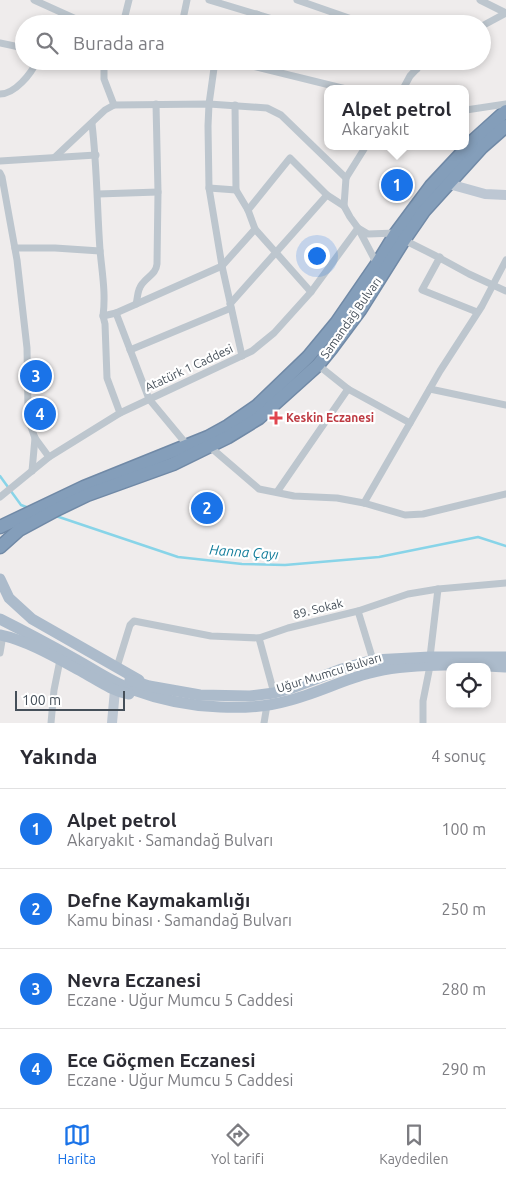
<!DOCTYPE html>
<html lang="tr">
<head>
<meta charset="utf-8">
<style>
  :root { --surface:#fff; --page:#f2f2f3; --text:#2b2b33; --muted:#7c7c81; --line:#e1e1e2; --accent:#1a73e8 }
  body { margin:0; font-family:Ubuntu,sans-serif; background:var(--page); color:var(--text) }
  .controls { position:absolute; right:15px; bottom:15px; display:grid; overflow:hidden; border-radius:10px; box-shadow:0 2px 8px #0003 }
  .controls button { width:45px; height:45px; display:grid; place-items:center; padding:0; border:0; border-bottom:1px solid var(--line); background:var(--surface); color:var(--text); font:25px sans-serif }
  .scale { position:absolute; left:15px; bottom:12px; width:110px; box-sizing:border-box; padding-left:5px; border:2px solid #454f59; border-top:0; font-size:14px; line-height:18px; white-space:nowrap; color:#454f59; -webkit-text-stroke:4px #fff; paint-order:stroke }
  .you { position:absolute; left:316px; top:255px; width:18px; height:18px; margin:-12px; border:4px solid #fff; border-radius:50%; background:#1a73e8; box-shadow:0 0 0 8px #1a73e833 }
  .badge { display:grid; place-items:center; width:32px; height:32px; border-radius:50%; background:var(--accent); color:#fff; font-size:16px; font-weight:700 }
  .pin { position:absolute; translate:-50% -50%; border:2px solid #fff; box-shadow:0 1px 5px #0006 }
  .popup { position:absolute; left:324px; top:85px; width:145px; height:65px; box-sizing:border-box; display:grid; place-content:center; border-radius:10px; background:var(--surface); filter:drop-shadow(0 1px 4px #0005); font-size:16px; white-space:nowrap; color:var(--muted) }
  .popup b { font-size:19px; color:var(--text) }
  .popup::after { content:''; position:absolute; left:50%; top:100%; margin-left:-10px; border:10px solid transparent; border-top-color:var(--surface) }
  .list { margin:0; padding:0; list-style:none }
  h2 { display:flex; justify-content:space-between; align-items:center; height:65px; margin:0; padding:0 20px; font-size:21px }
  h2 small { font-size:16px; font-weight:400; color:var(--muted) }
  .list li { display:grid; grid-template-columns:32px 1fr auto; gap:15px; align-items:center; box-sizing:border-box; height:80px; padding:0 20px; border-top:1px solid var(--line) }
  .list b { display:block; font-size:19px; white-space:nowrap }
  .list p { margin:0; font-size:16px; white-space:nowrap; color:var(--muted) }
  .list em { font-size:16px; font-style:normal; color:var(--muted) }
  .icon { flex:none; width:28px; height:28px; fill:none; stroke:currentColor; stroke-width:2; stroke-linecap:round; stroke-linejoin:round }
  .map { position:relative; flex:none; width:506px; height:723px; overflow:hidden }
  .search { position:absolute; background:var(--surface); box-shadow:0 2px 8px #0003; left:15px; right:15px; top:15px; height:55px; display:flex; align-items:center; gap:12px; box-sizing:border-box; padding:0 18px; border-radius:28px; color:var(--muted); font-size:19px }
  .sheet { height:385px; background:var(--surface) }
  nav { display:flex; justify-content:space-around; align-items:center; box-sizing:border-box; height:70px; border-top:1px solid var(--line); background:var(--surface); font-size:14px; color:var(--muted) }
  nav a { display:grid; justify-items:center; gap:2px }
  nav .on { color:var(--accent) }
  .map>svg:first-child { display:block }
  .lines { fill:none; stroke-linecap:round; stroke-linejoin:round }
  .stream { stroke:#88d4e8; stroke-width:2.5 }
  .highway-casing { stroke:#7089a6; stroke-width:15 }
  .street { stroke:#bdc6ce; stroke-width:7 }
  .secondary { stroke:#bdc7d3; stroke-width:10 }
  .primary { stroke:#acbbcb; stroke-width:11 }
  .highway { stroke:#849eba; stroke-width:12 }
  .health-dot { fill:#e0444e; stroke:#fff; stroke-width:2 }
  .labels { text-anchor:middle; stroke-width:4.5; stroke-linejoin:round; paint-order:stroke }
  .street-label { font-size:12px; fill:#454f59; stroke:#fff }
  .health-label { font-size:12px; font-weight:bold; fill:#be3a42; stroke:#fff; text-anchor:start }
  .water-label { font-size:14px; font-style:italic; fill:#107c9a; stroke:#fff }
</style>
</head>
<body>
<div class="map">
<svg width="506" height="723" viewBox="0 0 506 723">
  <rect width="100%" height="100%" fill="#efecec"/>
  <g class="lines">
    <!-- stream -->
    <g class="stream">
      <polyline points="0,476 21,505 29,508"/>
      <polyline points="56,516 178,557 242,564 285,565 379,557 478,537 506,546"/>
    </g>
    <!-- highway casing -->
    <g class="highway-casing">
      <g id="highway">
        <polyline points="0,527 84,487 208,437 228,426 257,406 308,357 337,322 377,264 396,233 431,186 475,139 506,111"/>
        <polyline points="0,547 19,530 58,509 87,495 173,464 228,437 259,418 318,365 331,349 360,310 404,240 424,211 482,147 506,126"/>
      </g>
    </g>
    <!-- street -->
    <g class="street">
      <polyline points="34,0 87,24"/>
      <polyline points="209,0 289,24"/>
      <polyline points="297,0 366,24"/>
      <polyline points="480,0 506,13"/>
      <polyline points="123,24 129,0"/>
      <polyline points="182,24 187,0"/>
      <polyline points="254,24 257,14"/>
      <polyline points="482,26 506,13"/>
      <polyline points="0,43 24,48"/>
      <polyline points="86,61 104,63 105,61"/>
      <polyline points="214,61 240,63 346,89"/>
      <polyline points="215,61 209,104 208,126 209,188 222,266 242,356"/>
      <polyline points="397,61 417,69"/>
      <polyline points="403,89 410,76 424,61"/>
      <path d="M0,94C15,94 31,74 37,61"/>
      <polyline points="114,105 209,104 267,108 281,115 346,178"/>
      <polyline points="235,105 236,190 248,210 255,229 311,292"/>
      <polyline points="466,110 506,104"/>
      <path d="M92,124C97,166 97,208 100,250C102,273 106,293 103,316L116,313L149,399L188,446"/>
      <polyline points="366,146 346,178 344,206 350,217 358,228 368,234 396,233"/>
      <polyline points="55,157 105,110 114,105 104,79 104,63"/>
      <polyline points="0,161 96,155"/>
      <polyline points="0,173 2,177 17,260 27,348 28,409 30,424 35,438 49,457"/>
      <polyline points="209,188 236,190"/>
      <polyline points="98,194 158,192"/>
      <polyline points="248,210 290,158 327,195 344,206"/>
      <polyline points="404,240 436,256 469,274 506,291"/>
      <polyline points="15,248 55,248 100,251"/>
      <polyline points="440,257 422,290 477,312"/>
      <path d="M136,304C138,297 137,290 142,284C148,276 156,274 157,264L158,192L156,104"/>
      <polyline points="230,304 327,195"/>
      <polyline points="116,313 222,266 255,229"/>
      <polyline points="103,316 105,324 107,378 120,413"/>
      <polyline points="130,350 231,308"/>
      <polyline points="318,365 348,389 410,423"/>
      <polyline points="430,389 506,405"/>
      <polyline points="209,446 259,489 294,496 337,498 364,503 405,515 423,514 506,494"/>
      <polyline points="32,471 35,438"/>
      <polyline points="277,492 348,389"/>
      <polyline points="0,497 49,457 120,413 252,351 274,333 311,292 358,228 377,264"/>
      <polyline points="364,503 440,371 482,306 506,260"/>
      <polyline points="358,611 373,660"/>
      <polyline points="259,638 274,693"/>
      <polyline points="0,653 3,635"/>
      <polyline points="430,657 438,589"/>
      <polyline points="117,667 130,625 134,621 211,636 259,638 288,628 358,611 408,594 438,589 506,583"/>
      <polyline points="51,723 54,690 60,660"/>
      <polyline points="264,723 267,705"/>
      <polyline points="423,723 423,701 430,666"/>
    </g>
    <!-- secondary -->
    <g class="secondary">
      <polyline points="449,184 485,194 506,195"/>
      <polyline points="112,723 115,690"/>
    </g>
    <!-- primary -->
    <g class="primary">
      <polyline points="0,579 9,598 32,619 139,680"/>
      <path d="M0,619C26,632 52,646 77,660C95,670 112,682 131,689C158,699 190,706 220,707C242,708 266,707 287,701C316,694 342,680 370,673C408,662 466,665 506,667"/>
      <path d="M0,635C29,641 60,660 86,674C100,682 113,691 129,694"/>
      <polyline points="130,680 149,686 200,695 250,696 274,693 289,689 342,669 373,660 430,657 506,657"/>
    </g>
    <!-- highway -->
    <use href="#highway" class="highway"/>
  </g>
  <!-- markers -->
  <path class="health-dot" d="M273.5 410.5h5v5h5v5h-5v5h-5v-5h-5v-5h5z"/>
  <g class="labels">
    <!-- street labels -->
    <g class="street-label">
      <text transform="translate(351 318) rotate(-55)" y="4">Samandağ Bulvarı</text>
      <text transform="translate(189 368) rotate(-25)" y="4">Atatürk 1 Caddesi</text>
      <text transform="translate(318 609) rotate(-14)" y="4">89. Sokak</text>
      <text transform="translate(329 673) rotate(-17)" y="4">Uğur Mumcu Bulvarı</text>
    </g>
    <!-- health labels -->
    <g class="health-label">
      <text x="286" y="422">Keskin Eczanesi</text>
    </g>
    <!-- water labels -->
    <g class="water-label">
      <text transform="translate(244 552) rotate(4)" y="5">Hanna Çayı</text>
    </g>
  </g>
</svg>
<div class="controls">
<button><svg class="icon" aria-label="locate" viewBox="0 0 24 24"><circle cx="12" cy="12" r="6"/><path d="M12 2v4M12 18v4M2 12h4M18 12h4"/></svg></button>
</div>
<div class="scale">100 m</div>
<div class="you"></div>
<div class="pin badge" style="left:397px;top:185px">1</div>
<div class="popup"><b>Alpet petrol</b>Akaryakıt</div>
<div class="pin badge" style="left:207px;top:508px">2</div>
<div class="pin badge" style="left:36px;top:376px">3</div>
<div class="pin badge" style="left:40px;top:414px">4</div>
<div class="search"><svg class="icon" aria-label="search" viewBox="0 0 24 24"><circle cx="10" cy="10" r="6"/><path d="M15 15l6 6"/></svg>Burada ara</div>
</div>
<section class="sheet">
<h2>Yakında<small>4 sonuç</small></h2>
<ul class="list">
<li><span class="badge">1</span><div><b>Alpet petrol</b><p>Akaryakıt · Samandağ Bulvarı</p></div><em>100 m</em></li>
<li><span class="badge">2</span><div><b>Defne Kaymakamlığı</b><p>Kamu binası · Samandağ Bulvarı</p></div><em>250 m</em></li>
<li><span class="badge">3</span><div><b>Nevra Eczanesi</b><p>Eczane · Uğur Mumcu 5 Caddesi</p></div><em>280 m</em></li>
<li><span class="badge">4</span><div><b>Ece Göçmen Eczanesi</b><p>Eczane · Uğur Mumcu 5 Caddesi</p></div><em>290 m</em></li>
</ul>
</section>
<nav>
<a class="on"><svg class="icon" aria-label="map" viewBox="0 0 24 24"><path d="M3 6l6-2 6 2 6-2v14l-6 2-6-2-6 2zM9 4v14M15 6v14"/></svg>Harita</a>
<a><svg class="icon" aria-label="directions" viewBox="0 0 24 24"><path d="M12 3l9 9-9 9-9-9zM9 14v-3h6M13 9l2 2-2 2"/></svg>Yol tarifi</a>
<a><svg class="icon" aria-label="saved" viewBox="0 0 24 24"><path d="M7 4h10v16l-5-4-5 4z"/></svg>Kaydedilen</a>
</nav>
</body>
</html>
